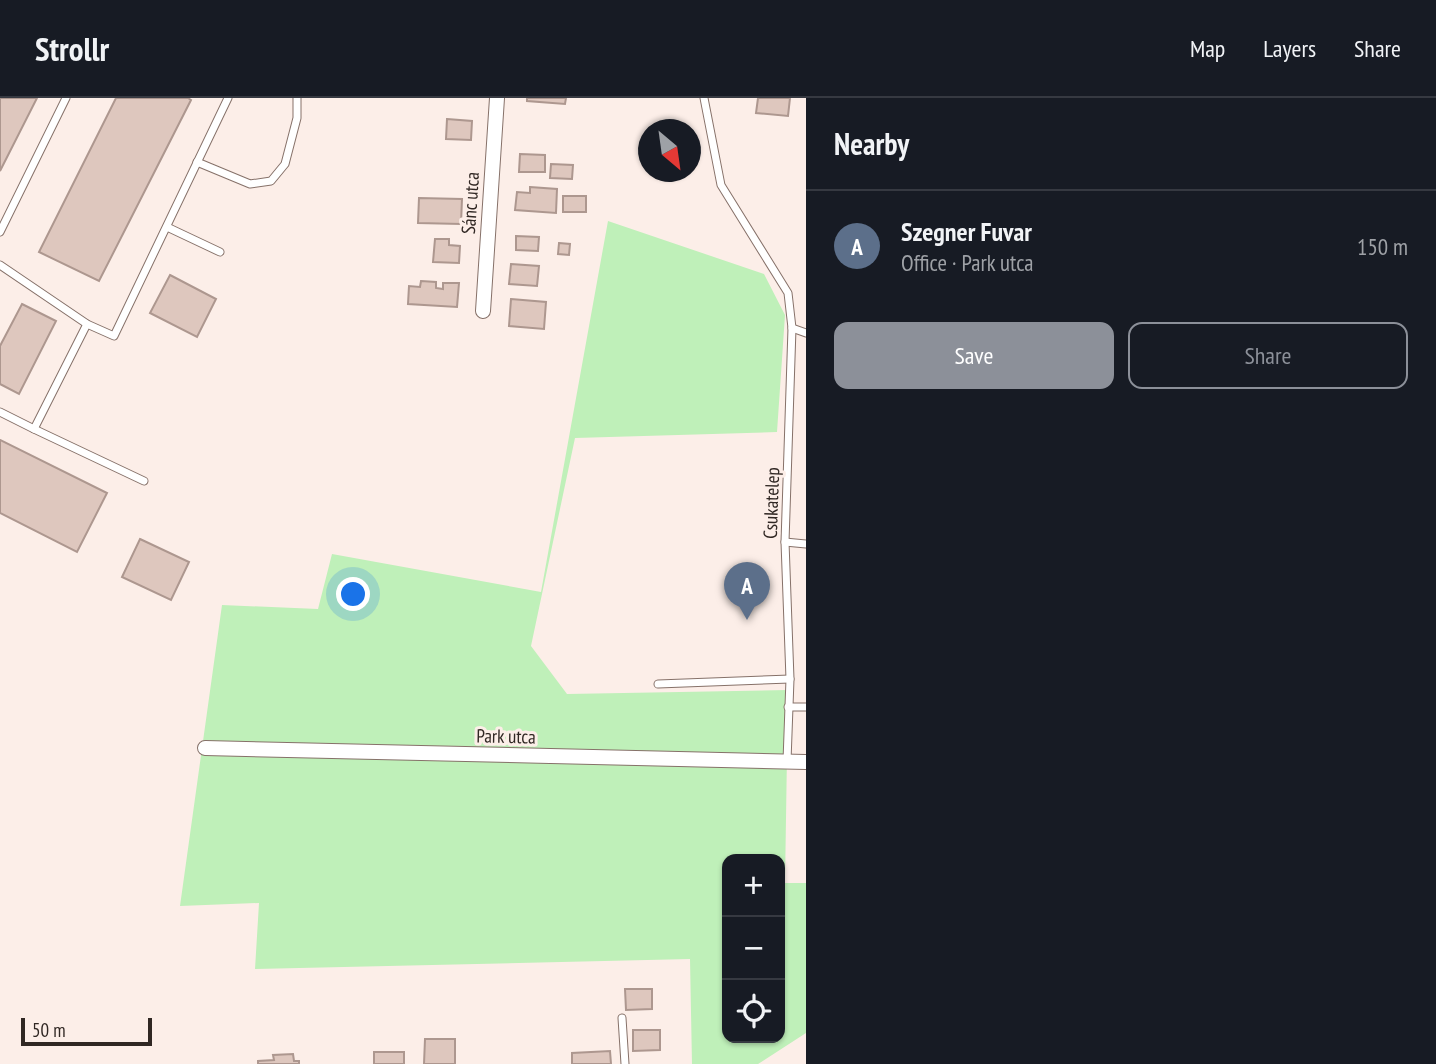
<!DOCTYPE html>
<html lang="en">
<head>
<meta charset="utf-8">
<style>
  :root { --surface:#171b24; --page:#242831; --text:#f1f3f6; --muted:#9ea1a6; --line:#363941; --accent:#8c9099 }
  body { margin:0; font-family:"PT Sans Narrow",sans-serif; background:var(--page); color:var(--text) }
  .controls { position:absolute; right:21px; bottom:21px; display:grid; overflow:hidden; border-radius:14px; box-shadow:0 2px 5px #0004 }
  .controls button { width:63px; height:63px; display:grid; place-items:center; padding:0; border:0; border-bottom:2px solid var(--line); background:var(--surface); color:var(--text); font:35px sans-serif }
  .compass { position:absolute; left:638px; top:21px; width:63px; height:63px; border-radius:50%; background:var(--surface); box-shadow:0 2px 5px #0004; rotate:151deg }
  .scale { position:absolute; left:21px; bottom:18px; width:131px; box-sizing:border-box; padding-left:7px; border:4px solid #302723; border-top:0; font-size:19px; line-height:24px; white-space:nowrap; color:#302723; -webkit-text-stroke:5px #fceee8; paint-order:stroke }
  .you { position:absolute; left:354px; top:497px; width:24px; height:24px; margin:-18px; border:5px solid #fff; border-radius:50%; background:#1a73e8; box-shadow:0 0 0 10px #1a73e833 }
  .badge { display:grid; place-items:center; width:46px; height:46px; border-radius:50%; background:var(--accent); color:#fff; font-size:23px; font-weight:700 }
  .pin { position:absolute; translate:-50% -58px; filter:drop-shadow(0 2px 4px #0008) }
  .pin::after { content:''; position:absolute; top:37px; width:24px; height:21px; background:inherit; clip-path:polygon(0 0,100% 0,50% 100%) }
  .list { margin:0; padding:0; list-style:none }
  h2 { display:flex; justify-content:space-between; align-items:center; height:91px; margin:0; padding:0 28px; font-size:30px }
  h2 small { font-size:23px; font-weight:400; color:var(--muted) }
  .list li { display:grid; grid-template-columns:46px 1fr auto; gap:21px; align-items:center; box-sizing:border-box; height:112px; padding:0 28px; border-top:2px solid var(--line) }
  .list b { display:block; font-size:26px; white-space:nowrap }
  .list p { margin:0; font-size:23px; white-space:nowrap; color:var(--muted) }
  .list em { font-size:23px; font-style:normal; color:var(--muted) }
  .actions { display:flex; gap:14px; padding:21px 28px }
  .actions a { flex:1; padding:16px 0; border:2px solid var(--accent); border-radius:14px; text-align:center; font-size:24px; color:var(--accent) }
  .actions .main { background:var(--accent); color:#fff }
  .icon { flex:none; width:38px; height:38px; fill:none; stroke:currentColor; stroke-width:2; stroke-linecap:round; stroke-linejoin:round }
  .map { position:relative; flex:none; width:806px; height:966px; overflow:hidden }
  header { display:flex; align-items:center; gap:42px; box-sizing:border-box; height:98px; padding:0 35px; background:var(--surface); border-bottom:2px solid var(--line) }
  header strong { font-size:33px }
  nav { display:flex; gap:38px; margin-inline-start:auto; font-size:24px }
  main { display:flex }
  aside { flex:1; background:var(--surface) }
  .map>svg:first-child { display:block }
  .green { fill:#bff0b9; fill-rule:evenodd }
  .building { fill:#dec7be; stroke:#ad978f; stroke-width:2 }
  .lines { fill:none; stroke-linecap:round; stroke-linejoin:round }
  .lane-casing { stroke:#867169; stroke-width:9 }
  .street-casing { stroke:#867169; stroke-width:16 }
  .lane { stroke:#fff; stroke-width:7 }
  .street { stroke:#fff; stroke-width:14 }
  .labels { text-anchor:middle; stroke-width:6; stroke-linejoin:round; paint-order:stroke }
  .street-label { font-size:19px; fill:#302723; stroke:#fceee8 }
</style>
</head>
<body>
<header>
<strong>Strollr</strong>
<nav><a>Map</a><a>Layers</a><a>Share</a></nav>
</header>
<main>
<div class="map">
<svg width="806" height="966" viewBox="0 0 806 966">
  <rect width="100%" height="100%" fill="#fceee8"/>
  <!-- green -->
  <path class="green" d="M608,123L764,176L785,217L777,334L575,340L531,548L567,596L788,592L785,785H806V935L758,966H692L690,861L255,871L259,805L180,808L222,507L318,511L332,456L541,494ZM727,761H780V940H727Z"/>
  <!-- building -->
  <g class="building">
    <polygon points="0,0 37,0 0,73"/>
    <polygon points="116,0 188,0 191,2 99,183 39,154"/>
    <polygon points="527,0 566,0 565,6 527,3"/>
    <polygon points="758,0 790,0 788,18 756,15"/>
    <polygon points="447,21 472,23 471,42 446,41"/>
    <polygon points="520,56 545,57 545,74 519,74"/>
    <polygon points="551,66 573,67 572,81 550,80"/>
    <polygon points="530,89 557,91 556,115 515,112 517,94 530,95"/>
    <rect x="563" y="98" width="23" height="16"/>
    <polygon points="419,100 462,101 461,126 418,125"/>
    <polygon points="516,138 539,139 538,153 516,152"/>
    <polygon points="435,141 449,141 449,147 460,148 459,165 433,164"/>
    <polygon points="559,145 570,146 569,157 558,156"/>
    <polygon points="511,166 539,168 537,188 509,186"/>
    <polygon points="170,177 216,201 197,239 150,215"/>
    <polygon points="421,183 436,184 436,190 443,191 443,185 459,185 457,209 408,206 409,188 420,189"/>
    <polygon points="511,201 546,204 544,231 509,228"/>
    <polygon points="22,206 56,223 19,296 0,286 0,248"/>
    <polygon points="0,342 107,395 77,454 0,415"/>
    <polygon points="140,441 189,464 171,502 122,479"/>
    <polygon points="625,891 652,891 652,911 626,912"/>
    <polygon points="633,932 660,932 660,952 633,953"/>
    <polygon points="425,941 455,941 455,966 424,966"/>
    <polygon points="610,953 611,966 572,966 572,955"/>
    <rect x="374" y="954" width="30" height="12"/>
    <polygon points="293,956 294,963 299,963 299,966 258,966 258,963 274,962 273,957"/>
  </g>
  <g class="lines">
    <!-- lane casing -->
    <g class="lane-casing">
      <g id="lane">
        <polyline points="704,0 721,87 788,195 792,230 785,444 790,581 787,663"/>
        <polyline points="197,64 250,86 271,83 285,66 297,20 297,0"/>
        <polyline points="167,129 220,154"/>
        <polyline points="0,134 66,0"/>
        <polyline points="0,167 87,226 114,238 228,0"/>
        <polyline points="792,230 806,235"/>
        <polyline points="0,314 34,331 87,226"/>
        <polyline points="34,331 144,383"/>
        <polyline points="785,444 806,446"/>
        <polyline points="658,586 790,581"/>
        <polyline points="788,609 806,609"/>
        <polyline points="622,920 625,966"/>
      </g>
    </g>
    <!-- street casing -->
    <g class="street-casing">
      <g id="street">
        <polyline points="483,213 497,0"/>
        <polyline points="205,650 806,664"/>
      </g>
    </g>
    <!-- lane -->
    <use href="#lane" class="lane"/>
    <!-- street -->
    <use href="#street" class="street"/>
  </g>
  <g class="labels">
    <!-- street labels -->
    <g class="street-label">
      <text transform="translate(470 105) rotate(-86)" y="7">Sánc utca</text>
      <text transform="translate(771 405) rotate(-88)" y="7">Csukatelep</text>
      <text transform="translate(506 638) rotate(1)" y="7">Park utca</text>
    </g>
  </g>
</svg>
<div class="controls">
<button>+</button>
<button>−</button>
<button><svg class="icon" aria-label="locate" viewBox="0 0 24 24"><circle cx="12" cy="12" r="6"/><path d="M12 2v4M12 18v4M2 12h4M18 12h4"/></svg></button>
</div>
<svg class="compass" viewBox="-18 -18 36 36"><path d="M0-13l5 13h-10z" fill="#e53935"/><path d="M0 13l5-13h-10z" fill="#9ea1a6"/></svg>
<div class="scale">50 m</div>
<div class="you"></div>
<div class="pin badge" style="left:747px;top:522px;background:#5c6f8a">A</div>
</div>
<aside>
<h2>Nearby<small></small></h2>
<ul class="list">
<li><span class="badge" style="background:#5c6f8a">A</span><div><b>Szegner Fuvar</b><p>Office · Park utca</p></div><em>150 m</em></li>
</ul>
<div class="actions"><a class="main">Save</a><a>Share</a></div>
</aside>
</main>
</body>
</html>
